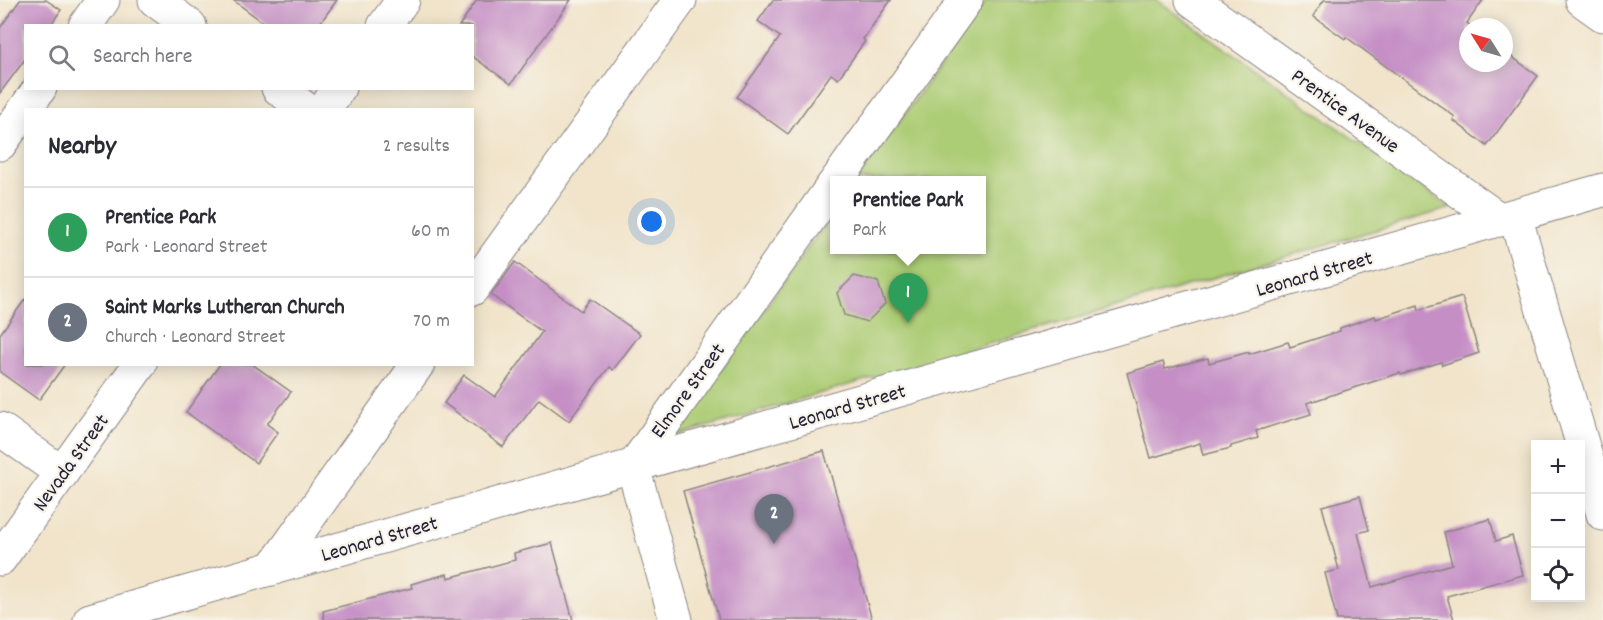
<!DOCTYPE html>
<html lang="en">
<head>
<meta charset="utf-8">
<style>
  :root { --surface:#fff; --page:#f7f7f7; --text:#2b2b33; --muted:#7c7c81; --line:#e1e1e2; --accent:#7c3aed }
  body { margin:0; font-family:Dekko,sans-serif; background:var(--page); color:var(--text) }
  .controls { position:absolute; right:18px; bottom:18px; display:grid; overflow:hidden; border-radius:0px; box-shadow:0 3px 15px #0003 }
  .controls button { width:54px; height:54px; display:grid; place-items:center; padding:0; border:0; border-bottom:2px solid var(--line); background:var(--surface); color:var(--text); font:30px sans-serif }
  .compass { position:absolute; left:1459px; top:18px; width:54px; height:54px; border-radius:50%; background:var(--surface); box-shadow:0 3px 15px #0003; rotate:307deg }
  .you { position:absolute; left:652px; top:222px; width:21px; height:21px; margin:-15px; border:4px solid #fff; border-radius:50%; background:#1a73e8; box-shadow:0 0 0 9px #1a73e833 }
  .badge { display:grid; place-items:center; width:39px; height:39px; border-radius:50%; background:var(--accent); color:#fff; font-size:20px; font-weight:700 }
  .pin { position:absolute; translate:-50% -50px; filter:drop-shadow(0 2px 3px #0008) }
  .pin::after { content:''; position:absolute; top:32px; width:21px; height:18px; background:inherit; clip-path:polygon(0 0,100% 0,50% 100%) }
  .popup { position:absolute; left:830px; top:176px; width:156px; height:78px; box-sizing:border-box; display:grid; place-content:center; border-radius:0px; background:var(--surface); filter:drop-shadow(0 2px 4px #0005); font-size:20px; white-space:nowrap; color:var(--muted) }
  .popup b { font-size:22px; color:var(--text) }
  .popup::after { content:''; position:absolute; left:50%; top:100%; margin-left:-12px; border:12px solid transparent; border-top-color:var(--surface) }
  .list { margin:0; padding:0; list-style:none }
  h2 { display:flex; justify-content:space-between; align-items:center; height:78px; margin:0; padding:0 24px; font-size:26px }
  h2 small { font-size:20px; font-weight:400; color:var(--muted) }
  .list li { display:grid; grid-template-columns:39px 1fr auto; gap:18px; align-items:center; box-sizing:border-box; height:90px; padding:0 24px; border-top:2px solid var(--line) }
  .list b { display:block; font-size:22px; white-space:nowrap }
  .list p { margin:0; font-size:20px; white-space:nowrap; color:var(--muted) }
  .list em { font-size:20px; font-style:normal; color:var(--muted) }
  .icon { flex:none; width:33px; height:33px; fill:none; stroke:currentColor; stroke-width:2; stroke-linecap:round; stroke-linejoin:round }
  .map { position:relative; flex:none; width:1603px; height:620px; overflow:hidden }
  .search { position:absolute; background:var(--surface); box-shadow:0 3px 15px #0003; left:24px; top:24px; width:450px; height:66px; display:flex; align-items:center; gap:15px; box-sizing:border-box; padding:0 21px; border-radius:0px; color:var(--muted); font-size:22px }
  .panel { position:absolute; background:var(--surface); box-shadow:0 3px 15px #0003; left:24px; top:108px; width:450px; height:258px; border-radius:0px }
  .map>svg:first-child { display:block }
  .green { fill:#accc74; stroke:#677758; stroke-width:1.5 }
  .building { fill:#c58fc6 }
  .lines { fill:none; stroke-linecap:round; stroke-linejoin:round }
  .minor-casing { stroke:#8a8382; stroke-width:35 }
  .minor { stroke:#fff; stroke-width:33 }
  .labels { text-anchor:middle; stroke-width:4.5; stroke-linejoin:round; paint-order:stroke }
  .street-label { font-size:21px; fill:#22223b; stroke:#f7f3e8 }
</style>
</head>
<body>
<div class="map">
<svg width="1603" height="620" viewBox="0 0 1603 620">
  <rect width="100%" height="100%" fill="#f7f3e8"/>
  <filter id="ink" filterUnits="userSpaceOnUse"><feTurbulence type="fractalNoise" baseFrequency=".0167" numOctaves="2"/><feDisplacementMap in="SourceGraphic" scale="12" xChannelSelector="R" yChannelSelector="G"/><feConvolveMatrix kernelMatrix="1 2 1 2 8 2 1 2 1" color-interpolation-filters="sRGB"/></filter>
  <filter id="wash" filterUnits="userSpaceOnUse"><feTurbulence type="fractalNoise" baseFrequency=".008" numOctaves="4" result="noise"/><feDisplacementMap in="SourceGraphic" scale="24" xChannelSelector="R" yChannelSelector="G"/><feGaussianBlur stdDeviation="1.35" result="paint"/><feColorMatrix in="noise" values="0 0 0 0 0 0 0 0 0 0 0 0 0 0 0 0 0 1.4 0 .05"/><feComposite in="paint" operator="in"/></filter>
  <g filter="url(#wash)">
    <rect width="100%" height="100%" fill="#f1e4ca"/>
    <!-- green -->
    <polygon class="green" points="987,0 1157,0 1451,208 672,437 834,212 834,250 982,250 982,180 857,180"/>
    <g id="blocks">
      <!-- building -->
      <g class="building">
        <polygon points="20,0 46,0 61,10 50,26 26,26 26,58 0,93 0,28"/>
        <polygon points="233,0 337,0 318,26 268,26"/>
        <polygon points="477,0 571,0 511,84 472,56 472,26 459,26"/>
        <polygon points="773,0 891,0 863,39 865,41 838,79 831,74 788,134 737,97 780,37 758,21"/>
        <polygon points="1324,0 1483,0 1467,23 1472,27 1468,27 1468,63 1504,63 1504,51 1538,76 1487,146 1453,120 1455,117 1387,67 1346,37 1345,39 1313,16"/>
        <polygon points="515,262 581,311 590,299 640,334 613,370 609,367 569,421 539,399 503,447 444,403 464,375 495,397 542,332 491,295"/>
        <polygon points="854,276 878,282 885,304 867,322 844,315 837,293"/>
        <polygon points="1462,297 1479,353 1442,365 1441,362 1401,375 1400,373 1307,403 1311,414 1256,431 1258,438 1231,446 1231,448 1203,455 1200,443 1151,458 1127,373 1163,362 1165,369 1208,358 1209,363 1249,352 1249,354 1288,342 1290,347 1340,331 1340,328 1375,316 1376,319 1418,305 1419,310"/>
        <polygon points="26,298 26,364 65,364 39,400 0,372 0,334"/>
        <polygon points="220,364 252,364 291,392 267,424 278,432 256,463 186,412"/>
        <polygon points="824,451 872,620 719,620 683,491"/>
        <polygon points="1360,496 1369,530 1358,533 1372,587 1452,564 1444,532 1490,519 1496,541 1512,536 1523,575 1447,596 1454,620 1337,620 1325,573 1339,570 1322,506"/>
        <polygon points="552,543 573,620 324,620 323,611 412,588 411,584 447,574 448,578 515,560 514,553"/>
      </g>
    </g>
  </g>
  <g filter="url(#ink)">
    <use href="#blocks" fill-opacity="0" stroke="#8a8382" stroke-width="1.5"/>
    <g class="lines">
      <!-- minor casing -->
      <g class="minor-casing">
        <g id="minor">
          <polyline points="155,0 190,26"/>
          <polyline points="1192,0 1500,220"/>
          <polyline points="1582,0 1603,15"/>
          <polyline points="85,26 103,0"/>
          <polyline points="384,26 403,0"/>
          <polyline points="278,88 307,110"/>
          <polyline points="324,110 339,88"/>
          <polyline points="0,144 40,88"/>
          <polyline points="837,180 966,0"/>
          <polyline points="1515,216 1603,514"/>
          <polyline points="472,289 680,0"/>
          <polyline points="0,429 62,473"/>
          <polyline points="0,559 140,364"/>
          <polyline points="272,569 418,364"/>
          <polyline points="90,620 1603,190"/>
          <polyline points="676,620 633,467 834,184"/>
        </g>
      </g>
      <!-- minor -->
      <use href="#minor" class="minor"/>
    </g>
  </g>
  <g class="labels">
    <!-- street labels -->
    <g class="street-label">
      <text transform="translate(1346 110) rotate(36)" y="7">Prentice Avenue</text>
      <text transform="translate(1314 273) rotate(-16)" y="7">Leonard Street</text>
      <text transform="translate(687 390) rotate(-54)" y="7">Elmore Street</text>
      <text transform="translate(847 406) rotate(-16)" y="7">Leonard Street</text>
      <text transform="translate(70 462) rotate(-54)" y="7">Nevada Street</text>
      <text transform="translate(379 538) rotate(-16)" y="7">Leonard Street</text>
    </g>
  </g>
</svg>
<div class="controls">
<button>+</button>
<button>−</button>
<button><svg class="icon" aria-label="locate" viewBox="0 0 24 24"><circle cx="12" cy="12" r="6"/><path d="M12 2v4M12 18v4M2 12h4M18 12h4"/></svg></button>
</div>
<svg class="compass" viewBox="-18 -18 36 36"><path d="M0-13l5 13h-10z" fill="#e53935"/><path d="M0 13l5-13h-10z" fill="#7c7c81"/></svg>
<div class="you"></div>
<div class="pin badge" style="left:908px;top:323px;background:#2e9e5b">1</div>
<div class="popup"><b>Prentice Park</b>Park</div>
<div class="pin badge" style="left:774px;top:544px;background:#6b7280">2</div>
<div class="search"><svg class="icon" aria-label="search" viewBox="0 0 24 24"><circle cx="10" cy="10" r="6"/><path d="M15 15l6 6"/></svg>Search here</div>
<section class="panel">
<h2>Nearby<small>2 results</small></h2>
<ul class="list">
<li><span class="badge" style="background:#2e9e5b">1</span><div><b>Prentice Park</b><p>Park · Leonard Street</p></div><em>60 m</em></li>
<li><span class="badge" style="background:#6b7280">2</span><div><b>Saint Marks Lutheran Church</b><p>Church · Leonard Street</p></div><em>70 m</em></li>
</ul>
</section>
</div>
</body>
</html>
